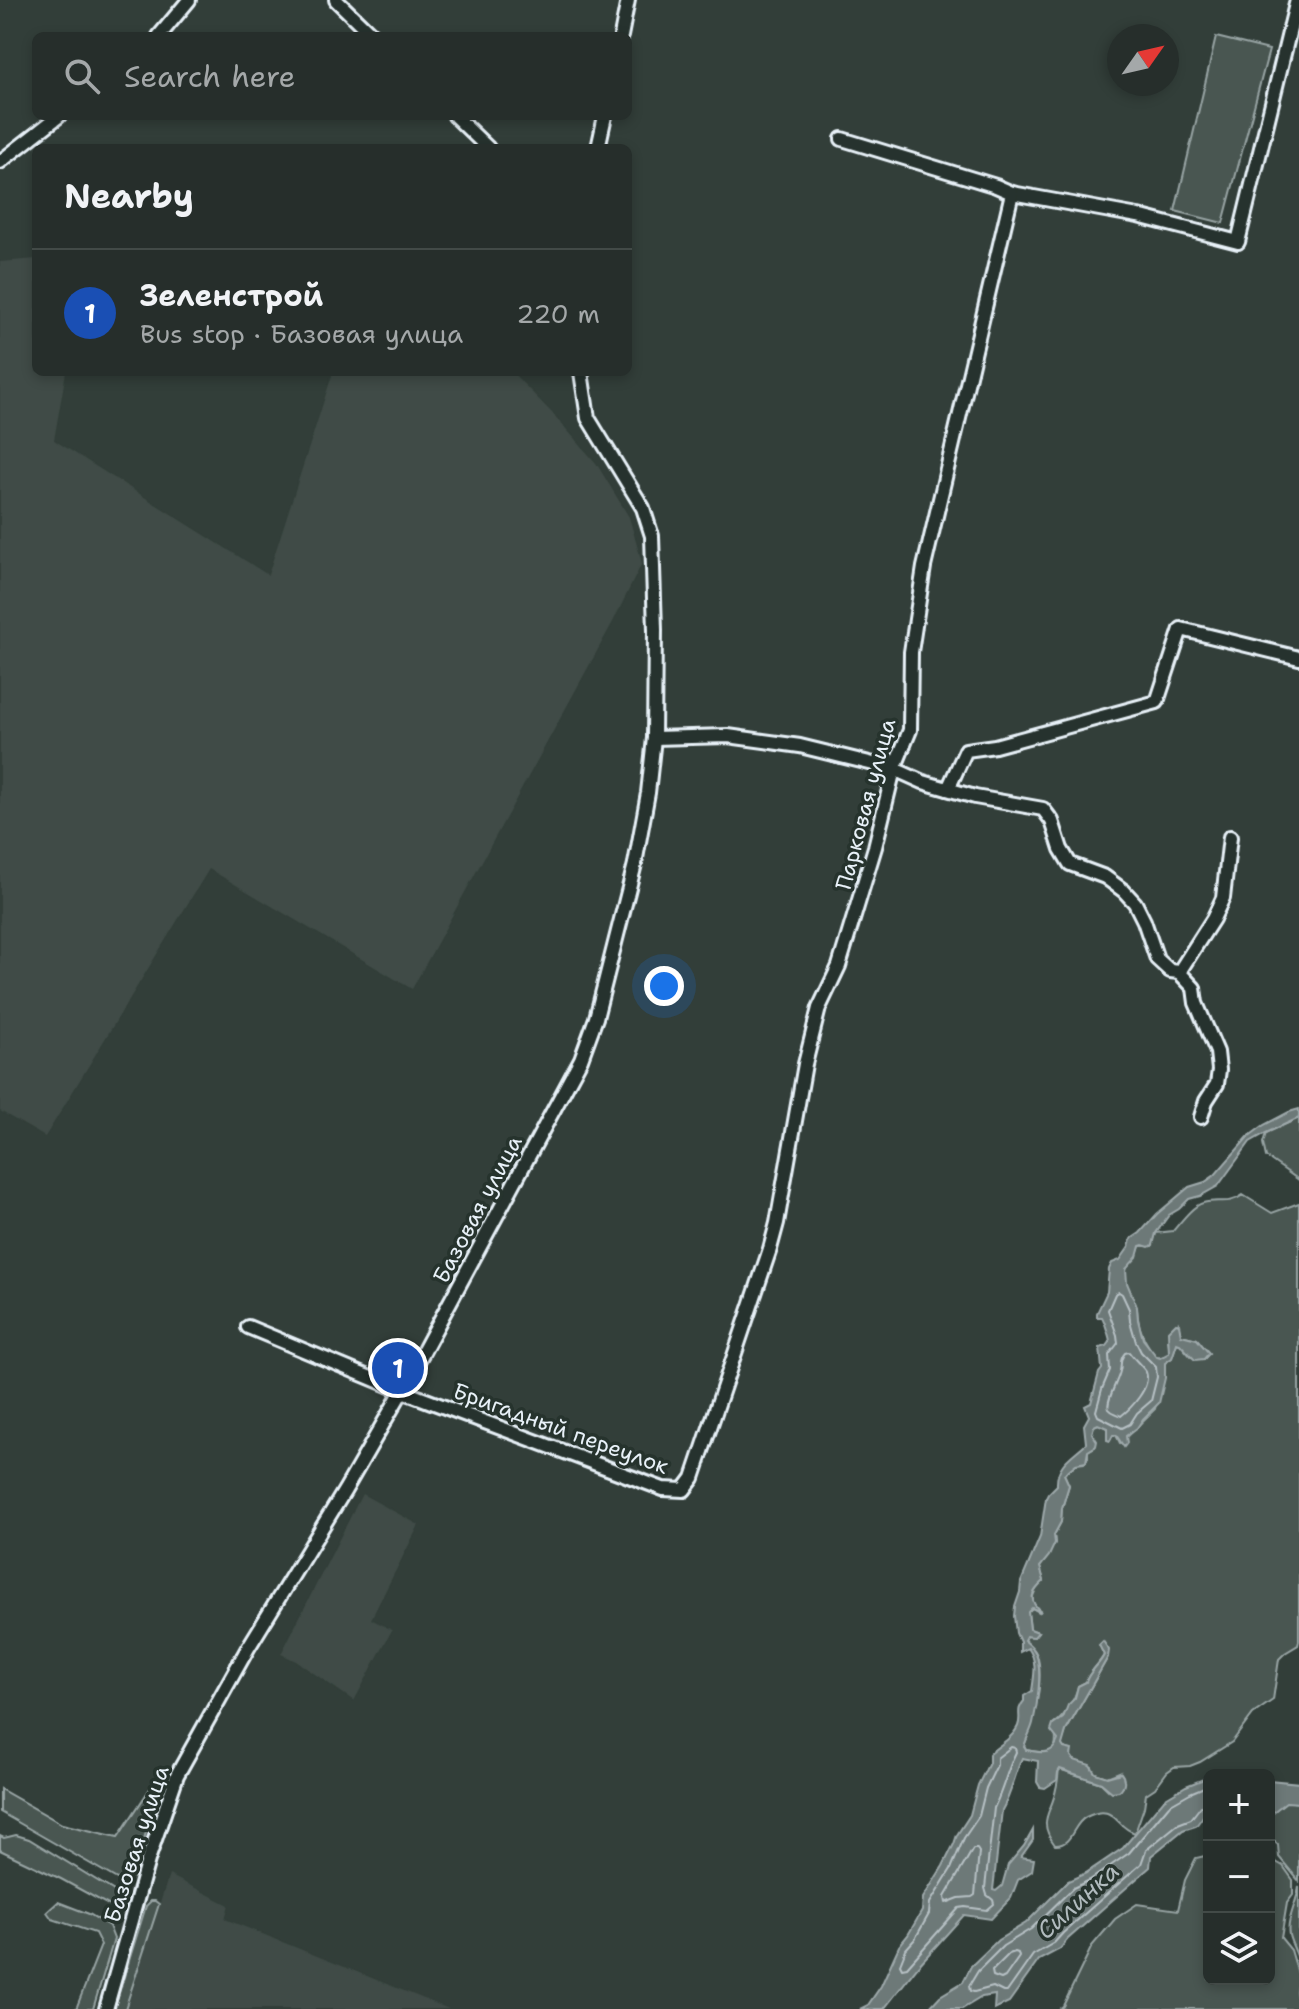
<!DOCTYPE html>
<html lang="en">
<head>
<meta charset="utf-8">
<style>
  :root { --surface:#262e2b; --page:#323a37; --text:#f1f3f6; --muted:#a4a8a9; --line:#424a47; --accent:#ff9aa2 }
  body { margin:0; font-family:"Shantell Sans",sans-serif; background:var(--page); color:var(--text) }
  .controls { position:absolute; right:24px; bottom:24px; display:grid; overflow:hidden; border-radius:12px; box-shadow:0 4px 12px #0003 }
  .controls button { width:72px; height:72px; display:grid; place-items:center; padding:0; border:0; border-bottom:2px solid var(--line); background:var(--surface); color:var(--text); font:40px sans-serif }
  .compass { position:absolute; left:1107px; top:24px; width:72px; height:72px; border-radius:50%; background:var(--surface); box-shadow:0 4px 12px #0003; rotate:56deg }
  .you { position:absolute; left:664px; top:986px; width:28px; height:28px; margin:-20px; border:6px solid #fff; border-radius:50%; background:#1a73e8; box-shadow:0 0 0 12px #1a73e833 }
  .badge { display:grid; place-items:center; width:52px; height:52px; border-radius:50%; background:var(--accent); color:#fff; font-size:26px; font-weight:700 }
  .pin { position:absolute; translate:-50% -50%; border:4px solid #fff; box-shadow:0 2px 8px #0006 }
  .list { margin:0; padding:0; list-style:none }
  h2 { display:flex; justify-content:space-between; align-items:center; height:104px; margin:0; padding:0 32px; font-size:34px }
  h2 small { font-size:26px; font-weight:400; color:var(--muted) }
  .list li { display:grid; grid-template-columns:52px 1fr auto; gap:24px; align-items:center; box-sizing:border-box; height:128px; padding:0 32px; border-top:2px solid var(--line) }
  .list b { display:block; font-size:30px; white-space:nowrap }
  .list p { margin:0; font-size:26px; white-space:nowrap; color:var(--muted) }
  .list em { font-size:26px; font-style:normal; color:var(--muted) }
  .icon { flex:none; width:44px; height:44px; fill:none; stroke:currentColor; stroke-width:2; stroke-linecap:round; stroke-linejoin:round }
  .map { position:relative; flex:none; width:1299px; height:2009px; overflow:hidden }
  .search { position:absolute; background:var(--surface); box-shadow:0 4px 12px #0003; left:32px; top:32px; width:600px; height:88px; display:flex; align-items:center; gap:20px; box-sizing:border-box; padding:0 28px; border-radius:12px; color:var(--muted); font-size:30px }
  .panel { position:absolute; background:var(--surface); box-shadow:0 4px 12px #0003; left:32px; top:144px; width:600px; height:232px; border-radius:12px }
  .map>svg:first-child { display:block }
  .built { fill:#3f4b46 }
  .green { fill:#495651; stroke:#98a4a4; stroke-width:2 }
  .water { fill:#6d7978; stroke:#9ea9ab; stroke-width:2 }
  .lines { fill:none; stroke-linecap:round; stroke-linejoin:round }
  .shore { stroke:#b7c1c5; stroke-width:2 }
  .minor-casing { stroke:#e8f1f8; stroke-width:18 }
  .minor { stroke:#26332d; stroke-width:12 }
  .labels { text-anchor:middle; stroke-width:7; stroke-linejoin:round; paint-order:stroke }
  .street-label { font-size:22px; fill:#e8f1f8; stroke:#26332d }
  .water-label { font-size:24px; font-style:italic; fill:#b1bbbe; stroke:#26332d }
</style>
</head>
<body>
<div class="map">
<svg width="1299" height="2009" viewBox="0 0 1299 2009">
  <rect width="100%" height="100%" fill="#323e39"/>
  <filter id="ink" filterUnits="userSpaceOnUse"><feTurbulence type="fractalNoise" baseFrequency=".0125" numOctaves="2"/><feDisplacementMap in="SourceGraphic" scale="16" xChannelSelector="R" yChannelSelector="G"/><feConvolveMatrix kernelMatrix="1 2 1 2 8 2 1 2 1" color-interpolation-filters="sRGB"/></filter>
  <g filter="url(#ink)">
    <!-- built -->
    <g class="built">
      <polygon points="36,259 36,372 66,372 54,440 268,575 333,372 512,372 553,414 596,463 629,517 642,563 613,622 412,989 209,869 45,1137 0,1111 0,262"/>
      <polygon points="362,1494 419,1525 371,1619 392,1630 354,1701 296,1661 281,1654"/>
      <polygon points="169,1875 229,1905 225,1919 449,2009 126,2009"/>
    </g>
    <!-- green -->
    <g class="green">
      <polygon points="1216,37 1269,50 1223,223 1175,211"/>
      <polygon points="1299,1118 1299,1180 1266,1157 1263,1143 1266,1133"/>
      <path d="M1243,1195L1272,1213L1299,1203V1641L1298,1645L1285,1653L1279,1659L1273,1700L1253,1714L1232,1742L1200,1762L1190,1766L1174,1767L1167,1772L1155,1788L1146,1794L1144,1807L1135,1833C1113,1826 1116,1802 1086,1817C1072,1824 1073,1846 1055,1845C1036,1820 1052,1813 1056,1789C1058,1782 1058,1776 1059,1769L1101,1783L1108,1790L1119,1772L1107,1777L1095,1773L1092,1767L1074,1760L1071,1756V1750L1064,1748L1061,1745L1066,1731L1108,1657L1100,1646L1104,1655C1098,1666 1089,1671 1086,1682L1078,1686C1075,1699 1066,1716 1054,1724C1060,1754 1053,1755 1026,1750L1024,1746C1033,1723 1045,1680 1037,1655C1035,1649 1029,1644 1024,1640L1026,1636L1034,1637L1038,1632L1030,1629L1028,1612L1032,1608L1039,1612L1040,1610C1026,1601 1035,1589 1044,1581L1040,1567L1055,1543L1054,1535L1061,1522L1062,1508L1069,1485L1064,1474L1076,1464L1084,1463L1088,1458V1451L1095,1447L1092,1433L1094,1426L1099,1424L1107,1428L1112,1436L1116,1435L1120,1443L1155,1409L1165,1363L1172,1358L1177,1343L1180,1344L1191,1357L1204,1359L1209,1354L1197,1339L1181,1335L1178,1323L1168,1340L1170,1351L1168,1355L1157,1358C1147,1346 1140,1334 1138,1318C1137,1312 1138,1310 1136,1305C1132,1294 1121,1280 1127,1268C1131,1259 1137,1259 1140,1246H1152L1156,1233L1173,1231C1181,1222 1192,1206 1203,1203C1219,1198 1228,1206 1243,1195Z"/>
      <polygon points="169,1770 170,1775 148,1824 136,1871 131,1877 117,1879 0,1812 0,1789 62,1824 118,1837 161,1772"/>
      <polygon points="1286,1801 1299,1803 1299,1881 1279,1857 1278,1845 1272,1839 1270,1820 1272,1813"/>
      <polygon points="16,1835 29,1839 119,1894 125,1901 125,1911 121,1912 61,1879 0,1850 0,1836 4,1838"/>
      <polygon points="1269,1843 1269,1858 1283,1866 1293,1880 1293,1895 1287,1903 1281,1938 1291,1950 1299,1977 1296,1991 1299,2009 1059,2009 1063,2006 1092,1946 1115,1919 1137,1904 1178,1910 1185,1880 1196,1858 1209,1855 1209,1979 1269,1979"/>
      <path d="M1299,1887V1962C1297,1953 1291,1944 1289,1935C1286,1921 1297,1902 1299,1887Z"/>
      <polygon points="151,1901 155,1901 159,1904 125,2009 114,2009 146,1906"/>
      <polygon points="58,1902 89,1914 109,1926 114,1939 93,2009 76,2009 101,1945 95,1933 52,1919 47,1912"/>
    </g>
    <!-- water -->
    <g class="water">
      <path d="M1299,1109V1118L1266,1133L1250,1142L1218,1186L1200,1196L1189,1199L1179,1209L1169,1215L1156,1233L1153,1245L1149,1247L1143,1245L1140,1246L1137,1257L1126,1269L1127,1283L1137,1307L1138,1320L1143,1339L1157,1357L1160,1358L1169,1353L1168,1331L1176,1323L1179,1324L1181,1335L1197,1339L1209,1353L1204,1359L1195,1360L1180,1344L1177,1343L1172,1358L1165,1363V1378L1159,1403L1143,1419L1137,1428L1126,1436L1127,1443L1124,1447L1116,1435H1113L1110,1441L1107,1440V1428L1098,1424L1094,1426L1092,1433L1097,1441L1096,1446L1088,1451L1086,1462L1076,1464L1064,1474L1069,1485L1062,1508L1061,1522L1054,1535L1055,1543L1049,1556L1040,1567L1044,1581C1032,1592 1027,1599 1041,1612L1032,1608L1028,1612L1030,1629L1038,1632L1034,1637L1026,1636L1024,1640C1029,1644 1034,1648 1036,1654C1043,1671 1037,1706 1033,1723C1031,1731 1026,1739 1024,1747L1026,1750C1040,1752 1052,1757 1058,1740L1051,1731L1053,1725L1063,1718L1068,1705L1075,1698L1078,1686L1086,1682C1089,1671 1099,1666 1104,1655L1099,1645L1103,1641L1109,1650L1108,1657L1066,1731L1062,1745L1064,1748L1072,1750L1071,1756L1074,1760L1090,1765L1095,1773L1107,1777L1121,1773C1126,1779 1125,1786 1119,1791L1112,1792L1101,1783L1060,1769L1058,1772L1057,1780L1045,1788L1040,1787L1037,1782L1038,1761L1022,1758C1015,1774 1011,1795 1002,1810L993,1890L996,1891L1002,1886L1008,1865L1024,1846L1033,1830V1840L1021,1857L1034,1859L1032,1871L1018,1880L1011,1898L991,1919L964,1915L918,1966L884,2009H860L868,2005L881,1986L899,1946L908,1935L922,1911L923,1898L943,1866L954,1844L957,1835L970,1815L978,1785L989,1763V1754C998,1746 1013,1738 1018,1726C1022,1716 1015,1711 1024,1701V1696L1032,1691C1034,1676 1038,1661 1028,1648L1020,1652V1642L1016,1633L1014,1616L1015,1607L1020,1592L1021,1582L1040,1537L1046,1498L1048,1494L1057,1485C1056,1463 1073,1456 1086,1443L1084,1425L1089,1416L1085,1406L1091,1403L1099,1373L1102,1369L1100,1348L1107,1346L1110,1342C1110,1338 1104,1320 1102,1317H1097V1313L1107,1292L1109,1269L1112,1263L1120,1260L1129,1247L1131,1239L1140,1233L1157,1214L1189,1187L1205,1182L1215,1175L1248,1137L1264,1125L1289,1112Z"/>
      <polygon points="1209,1777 1209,1811 1206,1812 1196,1826 1183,1830 1151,1856 1150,1867 1068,1939 1060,1949 1039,1960 1009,2002 994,2009 995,1995 982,1997 962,2009 928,2009 940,1996 963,1982 971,1966 998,1940 1026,1923 1068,1881 1086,1873 1123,1848 1164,1799 1186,1786"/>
      <polygon points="1269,1780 1299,1783 1299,1803 1286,1802 1272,1813 1269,1820"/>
    </g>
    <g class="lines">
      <!-- shore -->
      <g class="shore">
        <polygon points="1119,1292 1122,1294 1129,1309 1130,1321 1136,1342 1141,1352 1156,1367 1157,1377 1151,1401 1137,1413 1130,1424 1122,1428 1098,1416 1096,1411 1102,1389 1110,1370 1109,1355 1118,1343 1117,1335 1108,1310 1115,1294"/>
        <path d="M1129,1352C1132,1357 1144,1368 1146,1372C1152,1387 1130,1409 1121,1416C1117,1413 1112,1413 1109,1409C1105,1402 1119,1379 1120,1371C1122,1363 1119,1360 1125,1353Z"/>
        <path d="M1011,1747L1015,1748L1016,1752C1007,1770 1003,1790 994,1808L985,1888L987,1895L993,1900L994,1904L987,1910L965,1907L959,1908L907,1967L902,1968L900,1964L906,1949L915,1939L929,1914L930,1903L951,1869L964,1838L979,1816L986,1788L997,1765V1758Z"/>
        <polyline points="1209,1785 1190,1793 1169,1805 1129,1853 1090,1880 1073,1888 1031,1929 1003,1946 978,1971 969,1986 970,1991 974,1992 993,1987 1003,1992 1007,1992 1033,1955 1054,1943 1063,1933 1141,1864 1146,1850 1178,1824 1191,1819 1201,1806 1209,1804"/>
        <polygon points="973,1849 977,1849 979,1852 975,1895 972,1897 959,1898 946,1903 945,1897"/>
        <polygon points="1015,1952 1018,1953 1019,1957 1005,1977 1001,1979 993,1976 992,1971 1009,1954"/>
      </g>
      <!-- minor casing -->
      <g class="minor-casing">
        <g id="minor">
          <polyline points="336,0 373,36"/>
          <polyline points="159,36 189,0"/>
          <polyline points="621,36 628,0"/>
          <polyline points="455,116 488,148"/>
          <polyline points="598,148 605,116"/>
          <polyline points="0,162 59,116"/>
          <polyline points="1012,193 1138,216 1238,242 1297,0"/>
          <polyline points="654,738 728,736 800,746 894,769 923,782 975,797 1043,809 1052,821 1061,849 1070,864 1105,877 1124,891 1135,903 1144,921 1157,959 1170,971 1179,972"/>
          <polyline points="948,789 966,750 995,746 1157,702 1181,629 1299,658"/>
          <polyline points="1201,1117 1206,1101 1217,1084 1219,1070 1217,1052 1196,1003 1194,988 1179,972 1213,919 1223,898 1230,837"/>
          <polyline points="248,1327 402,1391 663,1489 684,1490 693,1478 770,1249 777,1223 805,1064 819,1008 839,966 875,847 894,769 910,730 911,652 924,567 1012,193 996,186 842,139"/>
          <polyline points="106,2009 148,1860 177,1775 248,1648 345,1490 402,1391 581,1059 596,1018 635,864 648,793 654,738 655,630 652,536 643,508 588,418 581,372"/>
        </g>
      </g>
      <!-- minor -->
      <use href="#minor" class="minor"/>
    </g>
  </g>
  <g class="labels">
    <!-- street labels -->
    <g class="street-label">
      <text transform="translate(865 804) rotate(-75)" y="8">Парковая улица</text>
      <text transform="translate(477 1209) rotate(-62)" y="8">Базовая улица</text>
      <text transform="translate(561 1428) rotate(20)" y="8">Бригадный переулок</text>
      <text transform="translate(136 1844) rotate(-72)" y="8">Базовая улица</text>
    </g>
    <!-- water labels -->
    <g class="water-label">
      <text transform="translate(1078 1901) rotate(-42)" y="8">Силинка</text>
    </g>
  </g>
</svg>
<div class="controls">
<button>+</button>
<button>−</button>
<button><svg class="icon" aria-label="layers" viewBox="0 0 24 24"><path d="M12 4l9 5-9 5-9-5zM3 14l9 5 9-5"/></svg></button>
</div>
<svg class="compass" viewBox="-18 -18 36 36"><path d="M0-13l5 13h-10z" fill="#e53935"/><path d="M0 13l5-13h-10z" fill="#a4a8a9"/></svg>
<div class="you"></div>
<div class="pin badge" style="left:398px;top:1368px;background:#1a4fb4">1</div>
<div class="search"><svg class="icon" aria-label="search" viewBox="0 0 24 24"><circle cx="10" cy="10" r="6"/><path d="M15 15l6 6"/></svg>Search here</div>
<section class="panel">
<h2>Nearby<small></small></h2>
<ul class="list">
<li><span class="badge" style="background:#1a4fb4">1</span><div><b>Зеленстрой</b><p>Bus stop · Базовая улица</p></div><em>220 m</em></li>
</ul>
</section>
</div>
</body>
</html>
